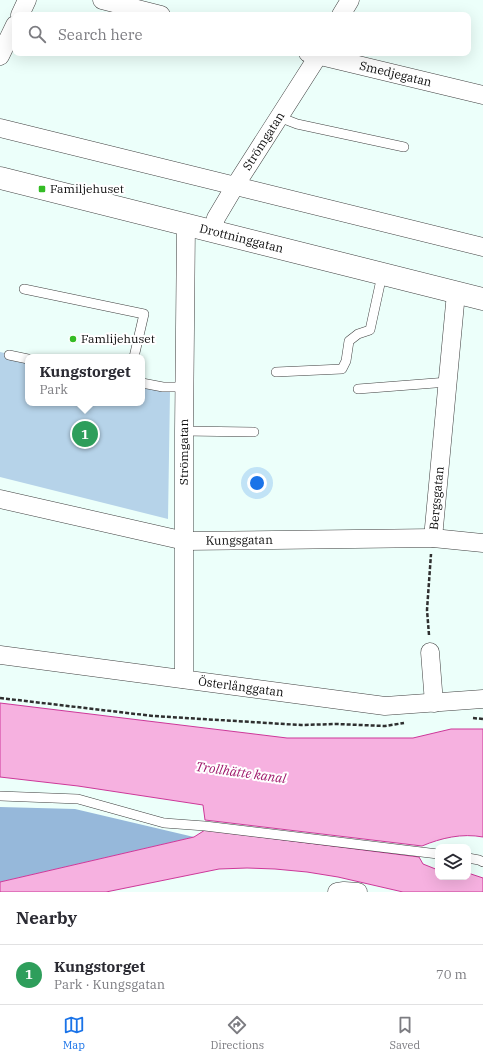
<!DOCTYPE html>
<html lang="en">
<head>
<meta charset="utf-8">
<style>
  :root { --surface:#fff; --page:#f7f7f7; --text:#2b2b33; --muted:#7c7c81; --line:#e1e1e2; --accent:#1a73e8 }
  body { margin:0; font-family:"IBM Plex Serif",serif; background:var(--page); color:var(--text) }
  .controls { position:absolute; right:12px; bottom:12px; display:grid; overflow:hidden; border-radius:8px; box-shadow:0 4px 16px #0002 }
  .controls button { width:36px; height:36px; display:grid; place-items:center; padding:0; border:0; border-bottom:1px solid var(--line); background:var(--surface); color:var(--text); font:20px sans-serif }
  .you { position:absolute; left:257px; top:483px; width:14px; height:14px; margin:-10px; border:3px solid #fff; border-radius:50%; background:#1a73e8; box-shadow:0 0 0 6px #1a73e833 }
  .badge { display:grid; place-items:center; width:26px; height:26px; border-radius:50%; background:var(--accent); color:#fff; font-size:13px; font-weight:700 }
  .pin { position:absolute; translate:-50% -50%; border:2px solid #fff; box-shadow:0 1px 4px #0006 }
  .popup { position:absolute; left:25px; top:354px; width:120px; height:52px; box-sizing:border-box; display:grid; place-content:center; border-radius:8px; background:var(--surface); filter:drop-shadow(0 1px 3px #0005); font-size:13px; white-space:nowrap; color:var(--muted) }
  .popup b { font-size:15px; color:var(--text) }
  .popup::after { content:''; position:absolute; left:50%; top:100%; margin-left:-8px; border:8px solid transparent; border-top-color:var(--surface) }
  .list { margin:0; padding:0; list-style:none }
  h2 { display:flex; justify-content:space-between; align-items:center; height:52px; margin:0; padding:0 16px; font-size:17px }
  h2 small { font-size:13px; font-weight:400; color:var(--muted) }
  .list li { display:grid; grid-template-columns:26px 1fr auto; gap:12px; align-items:center; box-sizing:border-box; height:60px; padding:0 16px; border-top:1px solid var(--line) }
  .list b { display:block; font-size:15px; white-space:nowrap }
  .list p { margin:0; font-size:13px; white-space:nowrap; color:var(--muted) }
  .list em { font-size:13px; font-style:normal; color:var(--muted) }
  .icon { flex:none; width:22px; height:22px; fill:none; stroke:currentColor; stroke-width:2; stroke-linecap:round; stroke-linejoin:round }
  .map { position:relative; flex:none; width:483px; height:892px; overflow:hidden }
  .search { position:absolute; background:var(--surface); box-shadow:0 4px 16px #0002; left:12px; right:12px; top:12px; height:44px; display:flex; align-items:center; gap:10px; box-sizing:border-box; padding:0 14px; border-radius:8px; color:var(--muted); font-size:15px }
  .sheet { height:112px; background:var(--surface) }
  nav { display:flex; justify-content:space-around; align-items:center; box-sizing:border-box; height:56px; border-top:1px solid var(--line); background:var(--surface); font-size:11px; color:var(--muted) }
  nav a { display:grid; justify-items:center; gap:2px }
  nav .on { color:var(--accent) }
  .map>svg:first-child { display:block }
  .green { fill:#b6d3e9 }
  .forest { fill:#96b8da }
  .water { fill:#f6b1e0; stroke:#cd3899 }
  .lines { fill:none; stroke-linecap:round; stroke-linejoin:round }
  .service-casing { stroke:#404040; stroke-width:10 }
  .minor-casing { stroke:#404040; stroke-width:19 }
  .tertiary-casing { stroke:#404040; stroke-width:23 }
  .path { stroke:#2f2f2f; stroke-width:2.5; stroke-dasharray:4 2; stroke-linecap:butt }
  .service { stroke:#fff; stroke-width:9 }
  .minor { stroke:#fff; stroke-width:18 }
  .tertiary { stroke:#fff; stroke-width:22 }
  .poi-dot { fill:#34bc25; stroke:#fff; stroke-width:1.5 }
  .labels { text-anchor:middle; stroke-width:4; stroke-linejoin:round; paint-order:stroke }
  .street-label { font-size:12px; fill:#0d0d0d; stroke:#fff }
  .poi-label { font-size:12px; fill:#0d0d0d; stroke:#fff; text-anchor:start }
  .water-label { font-size:13px; font-style:italic; fill:#9e166a; stroke:#fff }
</style>
</head>
<body>
<div class="map">
<svg width="483" height="892" viewBox="0 0 483 892">
  <rect width="100%" height="100%" fill="#ecfffa"/>
  <!-- green -->
  <polygon class="green" points="0,352 28,358 28,403 142,403 142,385 170,391 168,519 0,477"/>
  <!-- forest -->
  <polygon class="forest" points="0,807 75,809 194,837 0,882"/>
  <!-- water -->
  <g class="water">
    <path d="M0,703L287,738H413L451,729H483V837C462,833 441,838 422,846L205,820L203,805L78,786L0,777Z"/>
    <polygon points="205,830 419,857 423,864 438,870 438,877 468,877 468,873 483,878 483,892 403,892 338,877 307,872 275,869 247,868 219,869 106,892 0,892 0,882 194,837"/>
  </g>
  <g class="lines">
    <!-- service casing -->
    <g class="service-casing">
      <g id="service">
        <polyline points="279,117 297,124 404,147"/>
        <polyline points="24,289 144,314 134,357"/>
        <polyline points="9,355 28,359"/>
        <polyline points="276,372 342,369 346,361 349,341 358,334 370,330 382,275"/>
        <polyline points="142,383 163,387 185,387"/>
        <polyline points="358,389 448,382"/>
        <polyline points="184,431 254,432"/>
        <polyline points="0,796 78,799 164,823 205,826 438,854"/>
        <polyline points="468,858 479,860 483,862"/>
      </g>
    </g>
    <!-- minor casing -->
    <g class="minor-casing">
      <g id="minor">
        <polyline points="102,0 161,15"/>
        <polyline points="20,15 27,0"/>
        <polyline points="341,15 350,0"/>
        <path id="s1" d="M308,53L483,95"/>
        <polyline points="0,56 15,25"/>
        <polyline points="0,128 483,247"/>
        <path id="s2" d="M212,232L216,218L235,186L320,53"/>
        <path id="s3" d="M0,499L185,541L433,538L483,543"/>
        <path id="s4" d="M433,538L456,293"/>
        <polyline points="430,652 434,703"/>
        <path id="s5" d="M0,655L385,706L483,699"/>
        <path id="s6" d="M184,679V431L186,225"/>
        <polyline points="337,892 344,891 358,892"/>
      </g>
    </g>
    <!-- tertiary casing -->
    <g class="tertiary-casing">
      <g id="tertiary">
        <path id="s7" d="M0,178L483,299"/>
      </g>
    </g>
    <!-- path -->
    <g class="path">
      <polyline points="429,635 427,610 431,554"/>
      <polyline points="0,698 153,716 301,725 337,724 385,726 404,723"/>
      <polyline points="473,718 483,719"/>
    </g>
    <!-- service -->
    <use href="#service" class="service"/>
    <!-- minor -->
    <use href="#minor" class="minor"/>
    <!-- tertiary -->
    <use href="#tertiary" class="tertiary"/>
  </g>
  <!-- markers -->
  <g class="poi-dot">
    <rect x="38" y="185" width="8" height="8" rx="2"/>
    <circle cx="73" cy="339" r="4"/>
  </g>
  <g class="labels">
    <!-- street labels -->
    <g class="street-label">
      <text dy="4" stroke="none"><textPath href="#s1" startOffset="90">Smedjegatan</textPath></text>
      <text dy="4" stroke="none"><textPath href="#s2" startOffset="105">Strömgatan</textPath></text>
      <text dy="4" stroke="none"><textPath href="#s7" startOffset="249">Drottninggatan</textPath></text>
      <text dy="4" stroke="none"><textPath href="#s6" startOffset="227">Strömgatan</textPath></text>
      <text dy="4" stroke="none"><textPath href="#s4" startOffset="40">Bergsgatan</textPath></text>
      <text dy="4" stroke="none"><textPath href="#s3" startOffset="244">Kungsgatan</textPath></text>
      <text dy="4" stroke="none"><textPath href="#s5" startOffset="243">Österlånggatan</textPath></text>
    </g>
    <!-- poi labels -->
    <g class="poi-label">
      <text x="50" y="193">Familjehuset</text>
      <text x="81" y="343">Famlijehuset</text>
    </g>
    <!-- water labels -->
    <g class="water-label">
      <text transform="translate(241 772) rotate(8)" y="5">Trollhätte kanal</text>
    </g>
  </g>
</svg>
<div class="controls">
<button><svg class="icon" aria-label="layers" viewBox="0 0 24 24"><path d="M12 4l9 5-9 5-9-5zM3 14l9 5 9-5"/></svg></button>
</div>
<div class="you"></div>
<div class="pin badge" style="left:85px;top:434px;background:#2e9e5b">1</div>
<div class="popup"><b>Kungstorget</b>Park</div>
<div class="search"><svg class="icon" aria-label="search" viewBox="0 0 24 24"><circle cx="10" cy="10" r="6"/><path d="M15 15l6 6"/></svg>Search here</div>
</div>
<section class="sheet">
<h2>Nearby<small></small></h2>
<ul class="list">
<li><span class="badge" style="background:#2e9e5b">1</span><div><b>Kungstorget</b><p>Park · Kungsgatan</p></div><em>70 m</em></li>
</ul>
</section>
<nav>
<a class="on"><svg class="icon" aria-label="map" viewBox="0 0 24 24"><path d="M3 6l6-2 6 2 6-2v14l-6 2-6-2-6 2zM9 4v14M15 6v14"/></svg>Map</a>
<a><svg class="icon" aria-label="directions" viewBox="0 0 24 24"><path d="M12 3l9 9-9 9-9-9zM9 14v-3h6M13 9l2 2-2 2"/></svg>Directions</a>
<a><svg class="icon" aria-label="saved" viewBox="0 0 24 24"><path d="M7 4h10v16l-5-4-5 4z"/></svg>Saved</a>
</nav>
</body>
</html>
